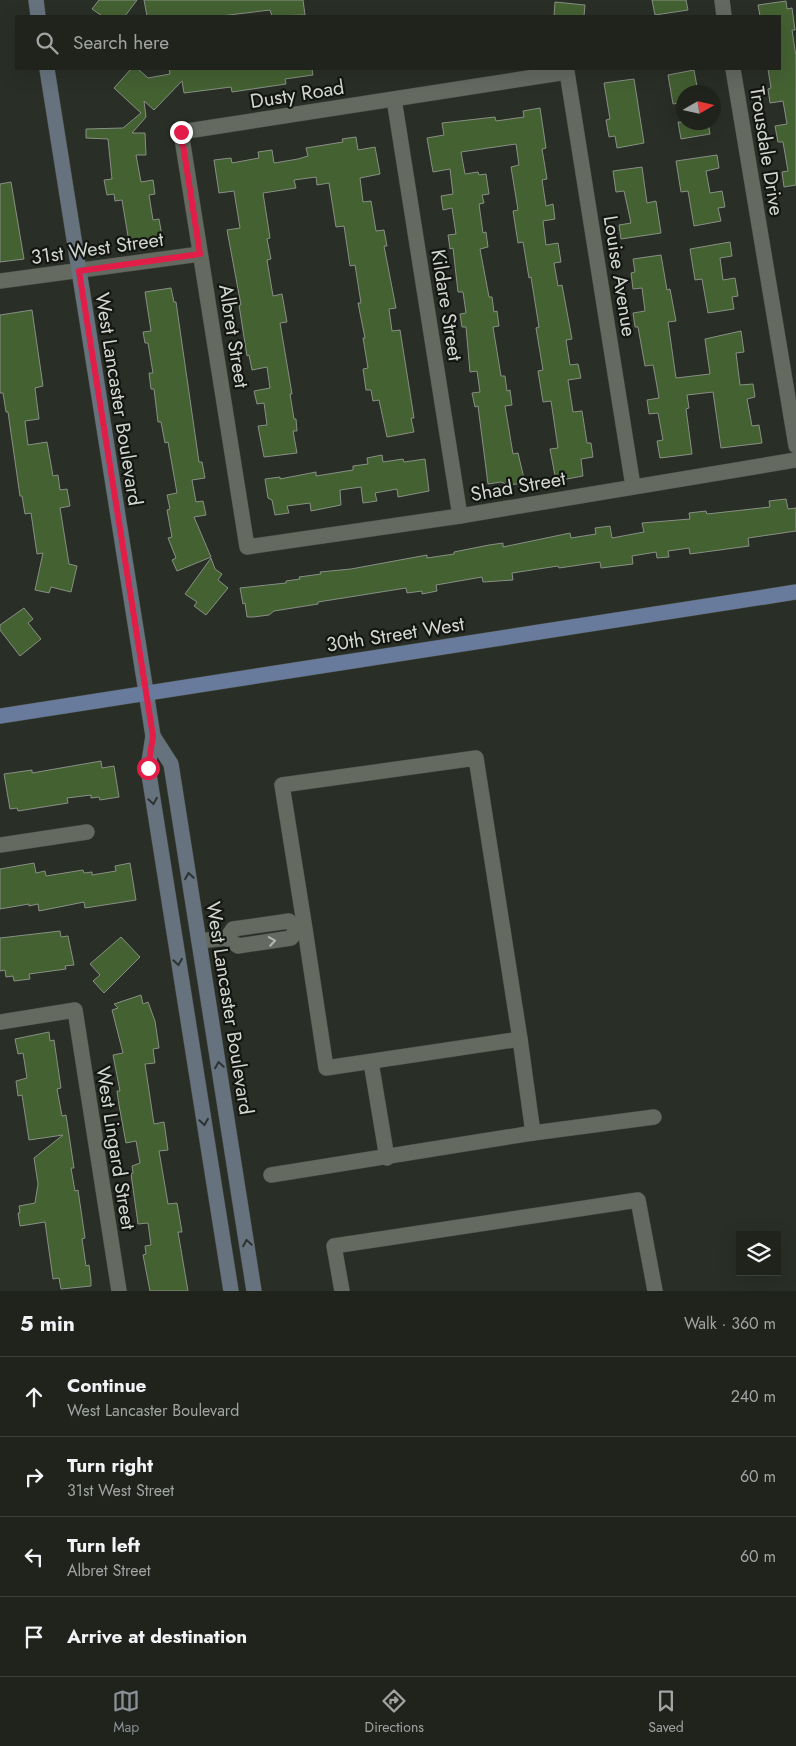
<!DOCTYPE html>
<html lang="en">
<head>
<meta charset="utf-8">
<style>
  :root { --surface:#1f231c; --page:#2c2f29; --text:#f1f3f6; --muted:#a1a4a3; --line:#3c403b; --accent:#8c9099 }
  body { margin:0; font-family:Jost,sans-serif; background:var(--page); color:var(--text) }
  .controls { position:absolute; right:15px; bottom:15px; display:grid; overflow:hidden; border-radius:0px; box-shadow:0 5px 20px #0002 }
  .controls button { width:45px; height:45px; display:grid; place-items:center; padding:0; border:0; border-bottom:1px solid var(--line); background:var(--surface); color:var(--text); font:25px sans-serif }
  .compass { position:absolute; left:676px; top:85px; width:45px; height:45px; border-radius:50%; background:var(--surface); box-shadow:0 5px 20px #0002; rotate:81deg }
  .stop { position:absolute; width:15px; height:15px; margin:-11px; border:4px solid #e11d48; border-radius:50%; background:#fff }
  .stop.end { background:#e11d48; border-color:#fff; box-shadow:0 1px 5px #0008 }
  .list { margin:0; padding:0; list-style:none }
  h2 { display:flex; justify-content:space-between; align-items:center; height:65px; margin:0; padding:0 20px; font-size:21px }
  h2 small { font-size:16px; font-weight:400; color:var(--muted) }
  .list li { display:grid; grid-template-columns:32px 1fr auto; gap:15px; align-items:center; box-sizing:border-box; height:80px; padding:0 20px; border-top:1px solid var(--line) }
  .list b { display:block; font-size:19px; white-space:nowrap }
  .list p { margin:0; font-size:16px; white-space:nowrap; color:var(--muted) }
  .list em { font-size:16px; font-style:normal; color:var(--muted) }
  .icon { flex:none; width:28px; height:28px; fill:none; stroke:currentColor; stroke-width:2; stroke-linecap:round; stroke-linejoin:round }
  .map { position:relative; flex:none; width:796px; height:1291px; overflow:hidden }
  .search { position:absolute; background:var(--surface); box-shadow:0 5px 20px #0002; left:15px; right:15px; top:15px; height:55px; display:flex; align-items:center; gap:12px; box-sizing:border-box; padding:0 18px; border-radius:0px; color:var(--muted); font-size:19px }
  .sheet { height:385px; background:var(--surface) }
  nav { display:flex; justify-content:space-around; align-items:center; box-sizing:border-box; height:70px; border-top:1px solid var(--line); background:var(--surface); font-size:14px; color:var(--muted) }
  nav a { display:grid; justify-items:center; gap:2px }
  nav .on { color:var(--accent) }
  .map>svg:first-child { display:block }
  .building { fill:#446132; stroke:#888f85 }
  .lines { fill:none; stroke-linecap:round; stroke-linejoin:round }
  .street-casing { stroke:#484d45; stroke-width:16 }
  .secondary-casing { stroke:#484d45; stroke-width:16 }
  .primary-casing { stroke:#484d45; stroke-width:16 }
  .street { stroke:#646a60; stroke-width:15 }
  .secondary { stroke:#66737e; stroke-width:15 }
  .primary { stroke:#687b9c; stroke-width:15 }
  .oneway { stroke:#2d3232 }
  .oneway2 { stroke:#b2b6af }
  .route { stroke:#e11d48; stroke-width:6 }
  .labels { text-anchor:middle; stroke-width:4.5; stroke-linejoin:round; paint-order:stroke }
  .street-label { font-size:20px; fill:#d3d7d1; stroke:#141612 }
</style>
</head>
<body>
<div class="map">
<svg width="796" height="1291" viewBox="0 0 796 1291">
  <rect width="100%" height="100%" fill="#292f26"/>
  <!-- building -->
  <g class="building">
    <polygon points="99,0 137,0 125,16 102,16 92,9"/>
    <polygon points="144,0 303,0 305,15 272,16 270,10 221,16 147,16"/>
    <polygon points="652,0 686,0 688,10 655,15"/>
    <polygon points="786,1 787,9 792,8 795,30 792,30 796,56 796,185 784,187 782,172 788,171 783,142 778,142 775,126 787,124 783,101 770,103 768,89 771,88 768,69 780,69 780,16 760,16 758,5"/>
    <polygon points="555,2 585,5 584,16 554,16"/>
    <polygon points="131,69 138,69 148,78 170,74 169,69 312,69 313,75 285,79 286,84 232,92 231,87 184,93 182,81 154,110 144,101 146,117 132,133 145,133 146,155 136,155 141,182 153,180 155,194 149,195 153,220 159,219 162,236 129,242 122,200 115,201 114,194 107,195 104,180 112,179 108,139 86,138 86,129 123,128 141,113 114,88"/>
    <polygon points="694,70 698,92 684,92 684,102 673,104 668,75"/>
    <polygon points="634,79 644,143 617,148 615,136 609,137 606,120 610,119 604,83"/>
    <polygon points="540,108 546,148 542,149 547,179 542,180 546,206 553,204 555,219 543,221 546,245 558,243 561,262 554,263 558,286 562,285 572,339 566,340 570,365 578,364 581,378 568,380 573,412 582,411 587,443 591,443 593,457 581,459 583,476 556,481 550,449 558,448 551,401 543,402 538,371 543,370 536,328 539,327 531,277 529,278 523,242 518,243 513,211 518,210 511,167 519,165 516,144 461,152 465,174 478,172 479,175 486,174 489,194 482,195 484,203 479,204 483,233 486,232 488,247 480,249 489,297 492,297 494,312 497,311 499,326 493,327 501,376 505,376 507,391 510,390 512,405 505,406 513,454 518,453 525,483 508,485 501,482 488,484 478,406 475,407 472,393 480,392 477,371 470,372 466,327 462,327 460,314 466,313 463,292 458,292 453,248 450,249 448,235 456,234 452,208 443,210 441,196 453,194 450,169 433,172 427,138 444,135 442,123 495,117 496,121 524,117 523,111"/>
    <polygon points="678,122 708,122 710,134 681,139"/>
    <polygon points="356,137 358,150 375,147 380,174 360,178 363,202 371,201 376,231 384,230 387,246 384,246 396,308 389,309 392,331 400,330 414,418 411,418 414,432 387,437 379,400 373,401 371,390 366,390 363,369 368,368 363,338 365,338 358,303 361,303 355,265 350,266 344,226 336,227 329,183 317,185 316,177 294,180 296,188 263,193 270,238 267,239 271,259 267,260 273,296 282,294 287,322 280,323 292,394 290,394 294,419 296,419 297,431 293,431 297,453 264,457 258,426 267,425 264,403 257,404 254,391 270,388 267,367 252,370 249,355 247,356 239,305 241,305 227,230 240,228 234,191 219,193 214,160 231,158 232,163 259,158 258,152 272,150 274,163 298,159 308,156 306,148 343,142 342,139"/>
    <polygon points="717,155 719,168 706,171 710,193 722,191 725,207 718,208 721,221 694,226 688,191 681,192 676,161"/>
    <polygon points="642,167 647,203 656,201 661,233 621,239 619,225 631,223 624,191 616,192 613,171"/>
    <polygon points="11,182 24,259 0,262 0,184"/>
    <polygon points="730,242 732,256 720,258 723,280 735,278 738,296 732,297 734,309 708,313 702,279 695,280 690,249"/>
    <polygon points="661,255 667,290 670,289 676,321 668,322 676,378 710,374 705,339 741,331 744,352 736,353 740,385 753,384 755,397 747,399 752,426 759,425 762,443 721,448 713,392 687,395 689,408 686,409 692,454 660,458 657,441 663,440 658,413 649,414 647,400 659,398 655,375 653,365 645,366 638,327 635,327 633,313 645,311 642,288 633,289 631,273 635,272 633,259"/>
    <polygon points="171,288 174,302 176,302 199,462 202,462 205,478 192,480 196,502 203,501 206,515 194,517 211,557 177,571 172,560 176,558 168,538 172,537 167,510 170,509 167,495 177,493 168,442 165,443 161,422 158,422 154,389 151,389 149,373 153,373 148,343 145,343 143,332 151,331 145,292"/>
    <polygon points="32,310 43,386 35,388 39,419 25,421 28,445 47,442 53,476 58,475 60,490 67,489 70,506 60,508 69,564 77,566 71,592 51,587 49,593 35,590 43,553 37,554 31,513 25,514 22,496 20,496 8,412 6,412 3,393 0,393 0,315"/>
    <polygon points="382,455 383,462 403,459 404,462 425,459 429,491 398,497 397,489 375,493 377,501 363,503 361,487 340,490 341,505 311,511 310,503 287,506 289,513 275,515 272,500 268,498 265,479 280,477 280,479 316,472 316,476 353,470 353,466 368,464 367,458"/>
    <polygon points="786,499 788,509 796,508 796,531 748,538 749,546 690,554 689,548 668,551 669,557 657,558 656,552 632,556 633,564 601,568 600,562 559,568 558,566 512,573 513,580 483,582 482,577 436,585 437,591 422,594 422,591 407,593 406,588 318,602 318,604 274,611 269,615 253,617 247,617 245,603 243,604 240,588 286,583 286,581 300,579 299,577 321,574 320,572 351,569 427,555 427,558 454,554 454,552 489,545 503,543 503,547 570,533 571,538 596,534 595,528 610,526 612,538 644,532 642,523 690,519 689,513 706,511 707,514 770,507 769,501"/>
    <polygon points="211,558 215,569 222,574 218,580 228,588 206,615 194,606 197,602 185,594"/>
    <polygon points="24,608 33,619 28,623 41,639 20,656 0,630 0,625"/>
    <polygon points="101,761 102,768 114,766 119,797 100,800 99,797 91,798 91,795 67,798 68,803 18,811 17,808 10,809 4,774 32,770 32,773"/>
    <polygon points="34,863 36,873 45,871 46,876 83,870 84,873 92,872 92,875 116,871 115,866 130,863 136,900 85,908 84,902 39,911 38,904 29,906 29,904 0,909 0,869"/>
    <polygon points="60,931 61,937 68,936 74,965 65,966 66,969 29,974 30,979 14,981 13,976 6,977 5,970 0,971 0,938"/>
    <polygon points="121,937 140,957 104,993 93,981 100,975 90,964"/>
    <polygon points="141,995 143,1004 148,1002 155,1021 159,1048 153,1049 155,1063 145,1064 154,1124 164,1122 168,1150 159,1151 168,1204 177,1203 182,1232 178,1232 188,1291 150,1291 143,1255 146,1254 145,1246 151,1245 148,1223 138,1224 131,1174 133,1173 132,1166 140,1163 136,1141 126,1143 119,1105 117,1091 120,1091 113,1055 123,1053 112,1010 118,1008 114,1004"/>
    <polygon points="49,1032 50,1041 54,1040 61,1088 57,1089 62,1116 66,1115 74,1168 71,1168 75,1191 78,1190 85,1238 82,1239 86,1266 89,1265 91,1280 91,1286 61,1289 59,1278 53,1279 45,1222 20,1226 18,1213 20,1213 19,1206 35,1203 38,1184 34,1158 63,1135 29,1140 22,1095 18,1096 16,1081 27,1078 23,1053 18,1054 15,1039"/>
  </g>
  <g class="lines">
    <!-- street casing -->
    <g class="street-casing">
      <g id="street">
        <polyline points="722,0 724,16"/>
        <polyline points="733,69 796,446"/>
        <polyline points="394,99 460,516"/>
        <polyline points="0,281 200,254"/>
        <polyline points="633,486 567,72 181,132 247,547 460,516 796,460"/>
        <polyline points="0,845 87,832"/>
        <polyline points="297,929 305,929 326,1068 520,1039 476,758 282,785 305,929"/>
        <polyline points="199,941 227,938 238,946 291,938 297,929 289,921 233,929 227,938"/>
        <polyline points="0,1022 75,1010 119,1291"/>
        <polyline points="520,1039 533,1133"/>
        <polyline points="371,1062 387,1158"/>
        <polyline points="271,1175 533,1133 654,1117"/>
        <polyline points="342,1291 334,1246 638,1200 655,1291"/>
      </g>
    </g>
    <!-- secondary casing -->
    <g class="secondary-casing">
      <g id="secondary">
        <polyline points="36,0 38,16"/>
        <polyline points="47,69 153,736 148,768 231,1291"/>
        <polyline points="153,736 171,764 254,1291"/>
      </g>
    </g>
    <!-- primary casing -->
    <g class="primary-casing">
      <polyline id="primary" points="0,716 796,592"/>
    </g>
    <!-- street -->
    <use href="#street" class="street"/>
    <!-- secondary -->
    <use href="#secondary" class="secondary"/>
    <!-- primary -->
    <use href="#primary" class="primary"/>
  </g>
  <!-- one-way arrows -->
  <defs><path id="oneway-chevron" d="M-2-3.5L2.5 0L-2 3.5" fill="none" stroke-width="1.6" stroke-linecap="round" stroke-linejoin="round" transform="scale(1.25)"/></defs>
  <g class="oneway">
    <use href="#oneway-chevron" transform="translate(153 801) rotate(81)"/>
    <use href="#oneway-chevron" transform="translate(189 876) rotate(-99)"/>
    <use href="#oneway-chevron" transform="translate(178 962) rotate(81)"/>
    <use href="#oneway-chevron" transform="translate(219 1065) rotate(-99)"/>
    <use href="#oneway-chevron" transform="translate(204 1122) rotate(81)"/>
    <use href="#oneway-chevron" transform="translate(247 1243) rotate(-99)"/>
  </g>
  <use class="oneway2" href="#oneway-chevron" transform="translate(272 941) rotate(-9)"/>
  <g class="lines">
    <!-- route -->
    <polyline class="route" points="148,768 153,736 79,271 200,254 181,132"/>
  </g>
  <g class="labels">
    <!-- street labels -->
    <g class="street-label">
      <text transform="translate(297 94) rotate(-9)" y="7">Dusty Road</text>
      <text transform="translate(767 151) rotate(81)" y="7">Trousdale Drive</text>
      <text transform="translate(97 248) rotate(-8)" y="7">31st West Street</text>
      <text transform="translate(620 276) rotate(81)" y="7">Louise Avenue</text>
      <text transform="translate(447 305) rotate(81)" y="7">Kildare Street</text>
      <text transform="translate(234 336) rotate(81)" y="7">Albret Street</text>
      <text transform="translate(119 399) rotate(81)" y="7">West Lancaster Boulevard</text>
      <text transform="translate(518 486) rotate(-10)" y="7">Shad Street</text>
      <text transform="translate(395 634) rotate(-9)" y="7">30th Street West</text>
      <text transform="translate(230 1008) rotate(81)" y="7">West Lancaster Boulevard</text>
      <text transform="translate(116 1148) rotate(81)" y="7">West Lingard Street</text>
    </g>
  </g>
</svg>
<div class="controls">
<button><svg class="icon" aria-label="layers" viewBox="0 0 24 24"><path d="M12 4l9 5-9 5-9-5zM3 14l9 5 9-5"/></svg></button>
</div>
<svg class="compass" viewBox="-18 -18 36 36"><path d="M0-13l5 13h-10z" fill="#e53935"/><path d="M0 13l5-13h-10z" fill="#a1a4a3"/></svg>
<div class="stop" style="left:148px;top:768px"></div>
<div class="stop end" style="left:181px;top:132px"></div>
<div class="search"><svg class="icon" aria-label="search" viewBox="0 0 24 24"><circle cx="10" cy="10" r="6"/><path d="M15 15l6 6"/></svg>Search here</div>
</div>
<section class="sheet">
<h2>5 min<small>Walk · 360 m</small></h2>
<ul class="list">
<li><svg class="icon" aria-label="ahead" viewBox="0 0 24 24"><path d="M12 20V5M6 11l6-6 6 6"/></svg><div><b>Continue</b><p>West Lancaster Boulevard</p></div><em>240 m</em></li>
<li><svg class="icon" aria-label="right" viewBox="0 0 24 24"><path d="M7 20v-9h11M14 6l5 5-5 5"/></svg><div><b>Turn right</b><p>31st West Street</p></div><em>60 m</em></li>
<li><svg class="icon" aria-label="left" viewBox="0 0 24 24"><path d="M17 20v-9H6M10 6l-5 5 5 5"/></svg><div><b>Turn left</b><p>Albret Street</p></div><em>60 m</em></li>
<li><svg class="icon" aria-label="arrive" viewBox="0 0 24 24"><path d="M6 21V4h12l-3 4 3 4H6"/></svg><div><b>Arrive at destination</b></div></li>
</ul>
</section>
<nav>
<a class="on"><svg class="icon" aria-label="map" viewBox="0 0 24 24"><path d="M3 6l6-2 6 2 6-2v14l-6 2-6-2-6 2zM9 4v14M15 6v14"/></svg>Map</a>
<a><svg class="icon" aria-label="directions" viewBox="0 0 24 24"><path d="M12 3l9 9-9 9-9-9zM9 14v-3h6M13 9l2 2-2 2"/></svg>Directions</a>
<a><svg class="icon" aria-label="saved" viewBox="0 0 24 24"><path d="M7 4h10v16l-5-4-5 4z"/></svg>Saved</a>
</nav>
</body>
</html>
